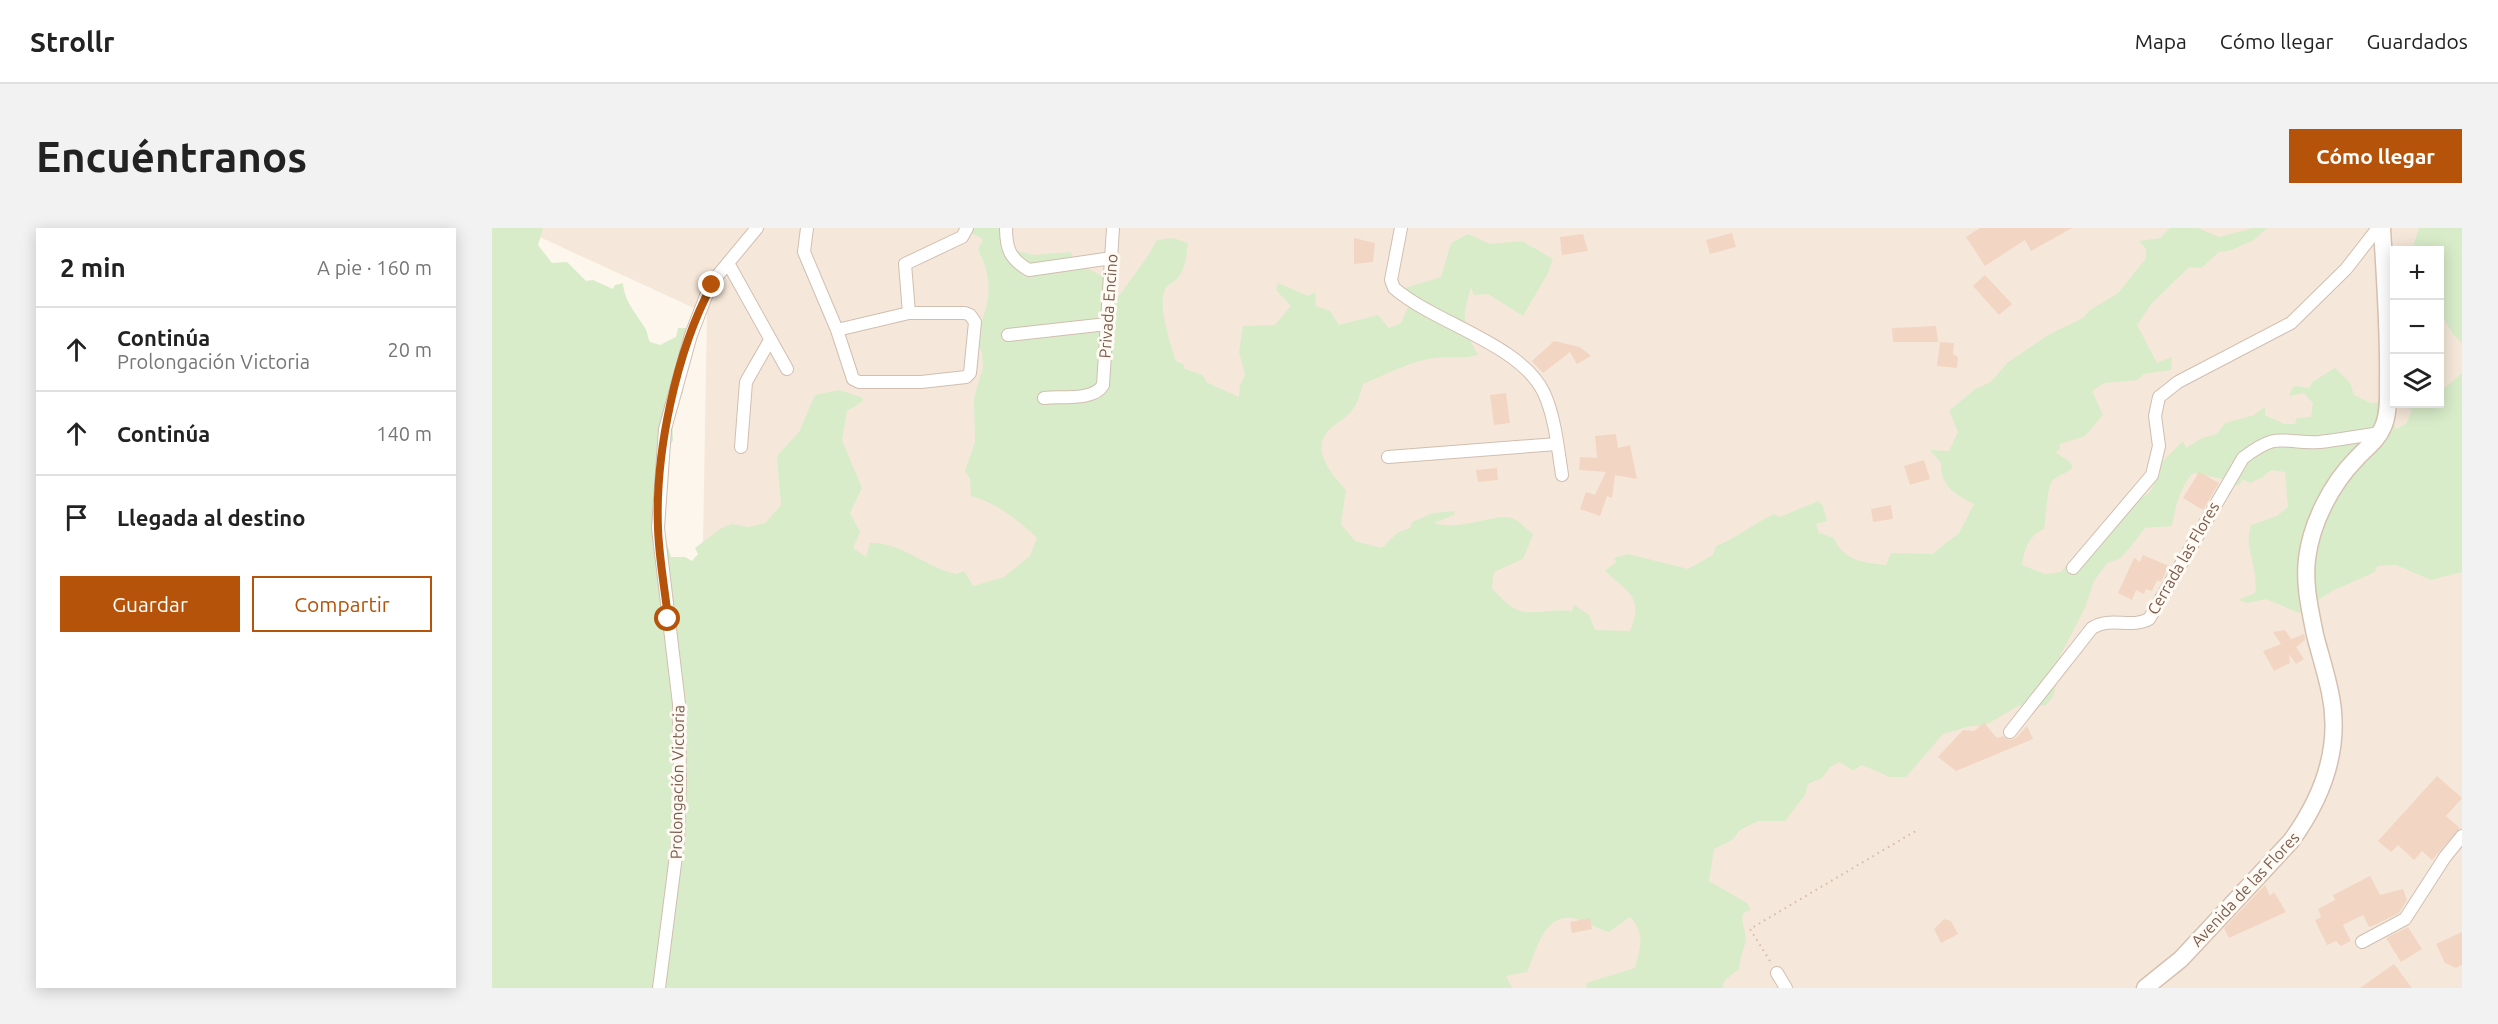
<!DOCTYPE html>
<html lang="es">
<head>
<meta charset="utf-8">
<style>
  :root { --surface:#fff; --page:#f2f2f2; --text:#222; --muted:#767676; --line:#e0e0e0; --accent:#b45309 }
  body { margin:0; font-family:Ubuntu,sans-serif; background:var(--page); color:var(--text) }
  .controls { position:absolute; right:18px; top:18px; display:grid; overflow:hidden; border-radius:0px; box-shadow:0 3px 15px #0003 }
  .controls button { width:54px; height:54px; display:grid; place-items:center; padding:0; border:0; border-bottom:2px solid var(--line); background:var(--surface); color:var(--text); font:30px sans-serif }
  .stop { position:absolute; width:18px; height:18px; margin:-14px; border:4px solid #b45309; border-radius:50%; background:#fff }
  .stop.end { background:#b45309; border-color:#fff; box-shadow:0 2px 6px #0008 }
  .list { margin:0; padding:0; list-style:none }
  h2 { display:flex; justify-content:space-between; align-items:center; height:78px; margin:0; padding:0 24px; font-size:26px }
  h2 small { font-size:20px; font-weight:400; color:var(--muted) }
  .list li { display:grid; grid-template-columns:39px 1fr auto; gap:18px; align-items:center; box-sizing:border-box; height:84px; padding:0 24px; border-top:2px solid var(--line) }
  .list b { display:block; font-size:22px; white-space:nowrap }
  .list p { margin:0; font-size:20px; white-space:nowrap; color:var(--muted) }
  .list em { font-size:20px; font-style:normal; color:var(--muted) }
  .actions { display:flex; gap:12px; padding:18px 24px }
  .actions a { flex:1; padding:14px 0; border:2px solid var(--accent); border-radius:0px; text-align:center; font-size:21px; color:var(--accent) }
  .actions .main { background:var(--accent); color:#fff }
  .icon { flex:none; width:33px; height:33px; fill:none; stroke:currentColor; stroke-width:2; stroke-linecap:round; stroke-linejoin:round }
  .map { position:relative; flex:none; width:1970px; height:760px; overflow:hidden; border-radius:0px }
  header { display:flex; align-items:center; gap:36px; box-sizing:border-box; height:84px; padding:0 30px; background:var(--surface); border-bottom:2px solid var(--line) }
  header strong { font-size:28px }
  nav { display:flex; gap:33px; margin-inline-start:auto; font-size:21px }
  .intro { display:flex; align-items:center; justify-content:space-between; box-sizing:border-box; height:144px; padding:0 36px }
  h1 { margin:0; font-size:42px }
  .button { padding:15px 27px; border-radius:0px; background:var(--accent); color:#fff; font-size:21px; font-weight:700 }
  main { display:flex; gap:36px; padding:0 36px }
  aside { flex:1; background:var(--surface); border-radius:0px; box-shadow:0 3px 15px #0003 }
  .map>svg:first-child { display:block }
  .residential { fill:#f5e8da; fill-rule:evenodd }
  .green { fill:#d8ecc9 }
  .building { fill:#f3d5c3 }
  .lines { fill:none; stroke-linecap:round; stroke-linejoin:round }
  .street-casing { stroke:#d1beb0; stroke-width:14 }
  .secondary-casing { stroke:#d6c0b0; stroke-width:19 }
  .path { stroke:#d9b8a5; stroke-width:2; stroke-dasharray:1.5 4.5; stroke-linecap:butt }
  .street { stroke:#fff; stroke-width:12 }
  .secondary { stroke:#fff; stroke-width:16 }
  .route { stroke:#b45309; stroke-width:8 }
  .labels { text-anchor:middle; stroke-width:6; stroke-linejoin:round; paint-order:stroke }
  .street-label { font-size:16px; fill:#7a5c4d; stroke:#fffaf3 }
</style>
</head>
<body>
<header>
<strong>Strollr</strong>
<nav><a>Mapa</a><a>Cómo llegar</a><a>Guardados</a></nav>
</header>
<div class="intro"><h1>Encuéntranos</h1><a class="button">Cómo llegar</a></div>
<main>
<aside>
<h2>2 min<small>A pie · 160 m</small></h2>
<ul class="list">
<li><svg class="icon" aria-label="ahead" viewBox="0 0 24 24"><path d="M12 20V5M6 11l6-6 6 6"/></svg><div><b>Continúa</b><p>Prolongación Victoria</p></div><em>20 m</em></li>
<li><svg class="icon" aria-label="ahead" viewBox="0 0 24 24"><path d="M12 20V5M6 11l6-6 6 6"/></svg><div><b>Continúa</b></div><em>140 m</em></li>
<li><svg class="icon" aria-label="arrive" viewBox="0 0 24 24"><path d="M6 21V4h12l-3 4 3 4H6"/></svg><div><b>Llegada al destino</b></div></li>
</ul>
<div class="actions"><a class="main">Guardar</a><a>Compartir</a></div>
</aside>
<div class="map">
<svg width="1970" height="760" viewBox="0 0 1970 760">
  <rect width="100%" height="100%" fill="#fdf6ec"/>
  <!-- residential -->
  <path class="residential" d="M28,0H1970V760H203L215,86ZM1902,22H1948V176H1902Z"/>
  <!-- green -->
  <g class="green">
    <path d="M0,0H51L46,17L60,35L75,34L94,53L101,52L121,61L123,57L131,55C132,73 144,85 153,100C156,104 155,109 158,114L168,117L184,109L186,100H194L191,165L180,185L181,212L176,221L168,312L176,319L179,329H193L200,333L206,326L203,320L228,301L240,296L256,299L273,295L289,277L285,228L307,204L323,167L347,162L371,170L370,174L355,183L350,212L370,260L358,285L368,304L361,320L374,329L378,315C410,314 434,340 465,346L472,343L481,358L512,349L538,328L545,310C525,291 506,276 479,268L478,251L473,243L483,214L482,170L491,139L490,125L482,109C498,79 503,54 486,22L491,11L469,0H509L520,21L541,27L579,24L582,33L615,51L621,66L627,68C640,49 654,33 665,12L681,10L696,15C694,29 694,40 685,51C682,54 677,56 674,60C664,73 679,118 684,133L691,136L693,141L711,147L714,154L747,169L748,157L753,147L747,124L751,98L783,97L799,78L784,62L786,55L816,68L823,64L824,78L838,83L847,97L886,87L897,100L909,95L918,75L900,67L906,62L949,49L959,15L976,6L998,16L1030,13L1061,31L1056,45L1031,88L996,66L982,67L979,60C969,89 971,101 986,127C971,131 958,128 943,130C919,133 894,146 871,156C869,163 867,171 863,178C858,187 846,194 838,201C817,220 840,247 854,262L849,296L863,313L890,320L905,305L918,300L920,294L941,285L963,283L962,287L942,295C970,304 1006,283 1022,291C1029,294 1035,302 1041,306L1031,331L1002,344L1000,360C1031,397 1039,380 1080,383L1082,377L1097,387L1103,402L1138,403C1152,369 1137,365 1113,343L1124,334L1122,330L1136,326L1196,341L1221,327L1224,318C1245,310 1261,296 1282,286L1288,289L1326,273L1331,278L1335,293L1324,296L1327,305L1342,310C1352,334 1372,334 1394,337L1399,325L1440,326L1467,305L1482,276C1464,267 1448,258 1449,235L1438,222L1457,223L1466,204L1457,183L1483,161L1499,154L1515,135L1556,107L1591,90L1598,82L1626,65L1654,30V21L1647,13L1668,10L1678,0H1706L1727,9L1761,0H1775L1762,12L1737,23L1727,24L1709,40L1697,39L1660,75L1645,97L1665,135L1680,129L1679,142L1652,146L1646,152L1612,155L1600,163L1611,187L1593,208L1568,216V222L1563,224L1578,234L1581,240C1575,245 1564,248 1560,253C1555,260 1554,290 1552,301C1537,307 1532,322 1530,337L1553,346L1569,344L1576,335L1580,336L1630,281L1656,266L1668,247V236L1691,213L1694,220L1710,210L1725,206L1733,195L1762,187L1773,179V187L1792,196H1803L1805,190L1819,189L1821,175L1812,165L1797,168L1800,160L1804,158L1817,160L1820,154L1843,140L1858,155L1862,167L1879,175L1892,174L1904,201L1914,196L1920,182L1912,176H1948V164L1970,145V344L1939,352L1904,337L1885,338L1883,344L1840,363L1807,385L1774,371L1756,375L1746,372L1763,365C1767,338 1751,322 1759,297L1785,288L1796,279L1793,244L1779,242L1771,249L1758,255L1750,251L1747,258L1735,252L1701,245C1687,261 1684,278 1680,298L1653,300L1636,322L1627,331L1615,335L1602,353L1593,380L1568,428L1569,440L1561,469L1553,478L1537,476L1530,483L1528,477L1492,498H1479L1451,506L1414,549H1398L1370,537L1361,542L1347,534L1338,539L1330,550L1316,556L1313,567L1293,593H1266L1248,602L1240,612L1222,621L1217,653L1255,675L1259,682L1251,685C1248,695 1256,706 1253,716C1250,725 1248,732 1247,741L1232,753L1231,760H1095L1094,755L1143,740C1148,721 1154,705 1138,689L1117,704C1104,701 1093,691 1079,690C1051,687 1044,725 1035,744L1014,748L1020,760H0Z"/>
    <polygon points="1927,0 1970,0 1970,115 1961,106 1948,84 1948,22 1920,22"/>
  </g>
  <!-- building -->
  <g class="building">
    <polygon points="1488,0 1580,0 1539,23 1533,12 1493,38 1474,9"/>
    <polygon points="1240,5 1244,19 1218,26 1214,12"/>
    <polygon points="1091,6 1096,23 1070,27 1068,9"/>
    <polygon points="862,10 883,15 881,34 862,36"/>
    <polygon points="1493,47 1520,76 1507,87 1481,58"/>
    <polygon points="1444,98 1446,114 1401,114 1400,100"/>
    <polygon points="1062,113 1088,119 1099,128 1085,136 1078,124 1051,145 1040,133"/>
    <polygon points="1448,114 1462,115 1461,126 1466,129 1465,140 1445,138"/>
    <polygon points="1014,165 1018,195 1002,197 998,167"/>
    <polygon points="1124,206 1126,220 1138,217 1145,251 1123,247 1120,270 1115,268 1108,288 1088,281 1094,264 1103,267 1114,244 1087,242 1088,229 1105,230 1103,208"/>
    <polygon points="1432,232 1438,251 1418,257 1412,238"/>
    <polygon points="1005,240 1006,252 986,254 984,242"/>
    <polygon points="1707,244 1727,255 1711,282 1691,270"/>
    <polygon points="1399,277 1401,291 1381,294 1379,281"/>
    <polygon points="1651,327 1677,338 1669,354 1665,352 1660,363 1654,361 1652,366 1644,362 1640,372 1626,365 1642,330 1648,334"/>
    <polygon points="1793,402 1799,411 1812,406 1813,412 1804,419 1812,431 1804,436 1797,426 1798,435 1782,443 1771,423 1789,416 1781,404"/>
    <polygon points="1492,495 1505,510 1511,508 1517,512 1524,510 1535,498 1541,511 1464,543 1446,529 1471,502 1482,503"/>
    <polygon points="1945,548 1970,570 1954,588 1968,600 1940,632 1930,623 1922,632 1906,617 1899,624 1886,613"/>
    <polygon points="1878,648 1888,667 1911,661 1915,672 1907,685 1885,696 1877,699 1871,687 1851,697 1859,713 1849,718 1844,713 1835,717 1823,692 1829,689 1826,681 1843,672 1841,667"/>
    <polygon points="1773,657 1778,668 1782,664 1794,684 1737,710 1732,700"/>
    <polygon points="1098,690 1100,701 1080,705 1078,694"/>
    <polygon points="1452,691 1459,693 1466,706 1449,715 1442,701"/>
    <polygon points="1916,699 1930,721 1909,734 1894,710"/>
    <polygon points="1970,704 1970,737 1964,740 1953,735 1944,716"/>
    <polygon points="1902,736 1920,760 1868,760"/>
  </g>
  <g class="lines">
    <!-- street casing -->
    <g class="street-casing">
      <g id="street">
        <polyline points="315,0 312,24 345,102 361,151 367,154 429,154 474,149 478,145 483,94 478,87 473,85 417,85 345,102"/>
        <path d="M514,0C514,21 518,31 537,42L620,30"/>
        <path d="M909,0L899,52L902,60C942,95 1029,116 1052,165C1063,189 1066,221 1070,247"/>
        <polyline points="236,35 295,141"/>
        <polyline points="417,85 413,36 470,9 475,0"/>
        <polyline points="516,107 615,96"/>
        <path d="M552,170C570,168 602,173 611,157L621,0"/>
        <polyline points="249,219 254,154 278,112"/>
        <polyline points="896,229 1065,216"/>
        <polyline points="1581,340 1660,247 1667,218 1663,188 1667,169 1686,154 1799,95 1854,41 1886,0"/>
        <path d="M1518,504L1600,400C1619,388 1638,401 1657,391L1751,230C1788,202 1789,216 1827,214C1847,212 1868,208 1888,205"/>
        <polyline points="1870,714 1913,691 1953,629 1970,608"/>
        <polyline points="1285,745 1294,760"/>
        <polyline points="167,760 186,612 188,552 187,476 166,300 173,201 199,107 214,68 226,47 265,0"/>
      </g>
    </g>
    <!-- secondary casing -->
    <g class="secondary-casing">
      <path id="secondary" d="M1653,760L1689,731L1799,613C1831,569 1850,519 1838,464C1834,445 1828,426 1823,407C1818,381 1812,358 1815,331C1819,296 1839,256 1865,230C1874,220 1885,213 1891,199C1897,186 1896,168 1896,154C1897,103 1893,52 1890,0"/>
    </g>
    <!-- path -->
    <polyline class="path" points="1278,733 1258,701 1427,601"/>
    <!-- street -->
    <use href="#street" class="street"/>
    <!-- secondary -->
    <use href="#secondary" class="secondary"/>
  </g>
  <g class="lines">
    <!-- route -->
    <path class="route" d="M176,391C173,361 167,331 166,300C163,226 184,123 220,57"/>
  </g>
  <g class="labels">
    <!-- street labels -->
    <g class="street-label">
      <text transform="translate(616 78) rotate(-86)" y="6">Privada Encino</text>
      <text transform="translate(1691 330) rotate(-60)" y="6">Cerrada las Flores</text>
      <text transform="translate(185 554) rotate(-89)" y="6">Prolongación Victoria</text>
      <text transform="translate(1753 661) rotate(-47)" y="6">Avenida de las Flores</text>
    </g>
  </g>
</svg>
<div class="controls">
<button>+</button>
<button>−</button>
<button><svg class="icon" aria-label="layers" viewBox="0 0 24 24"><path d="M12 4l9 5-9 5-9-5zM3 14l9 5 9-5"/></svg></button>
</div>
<div class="stop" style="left:176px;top:391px"></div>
<div class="stop end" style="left:220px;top:57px"></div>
</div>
</main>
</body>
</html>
